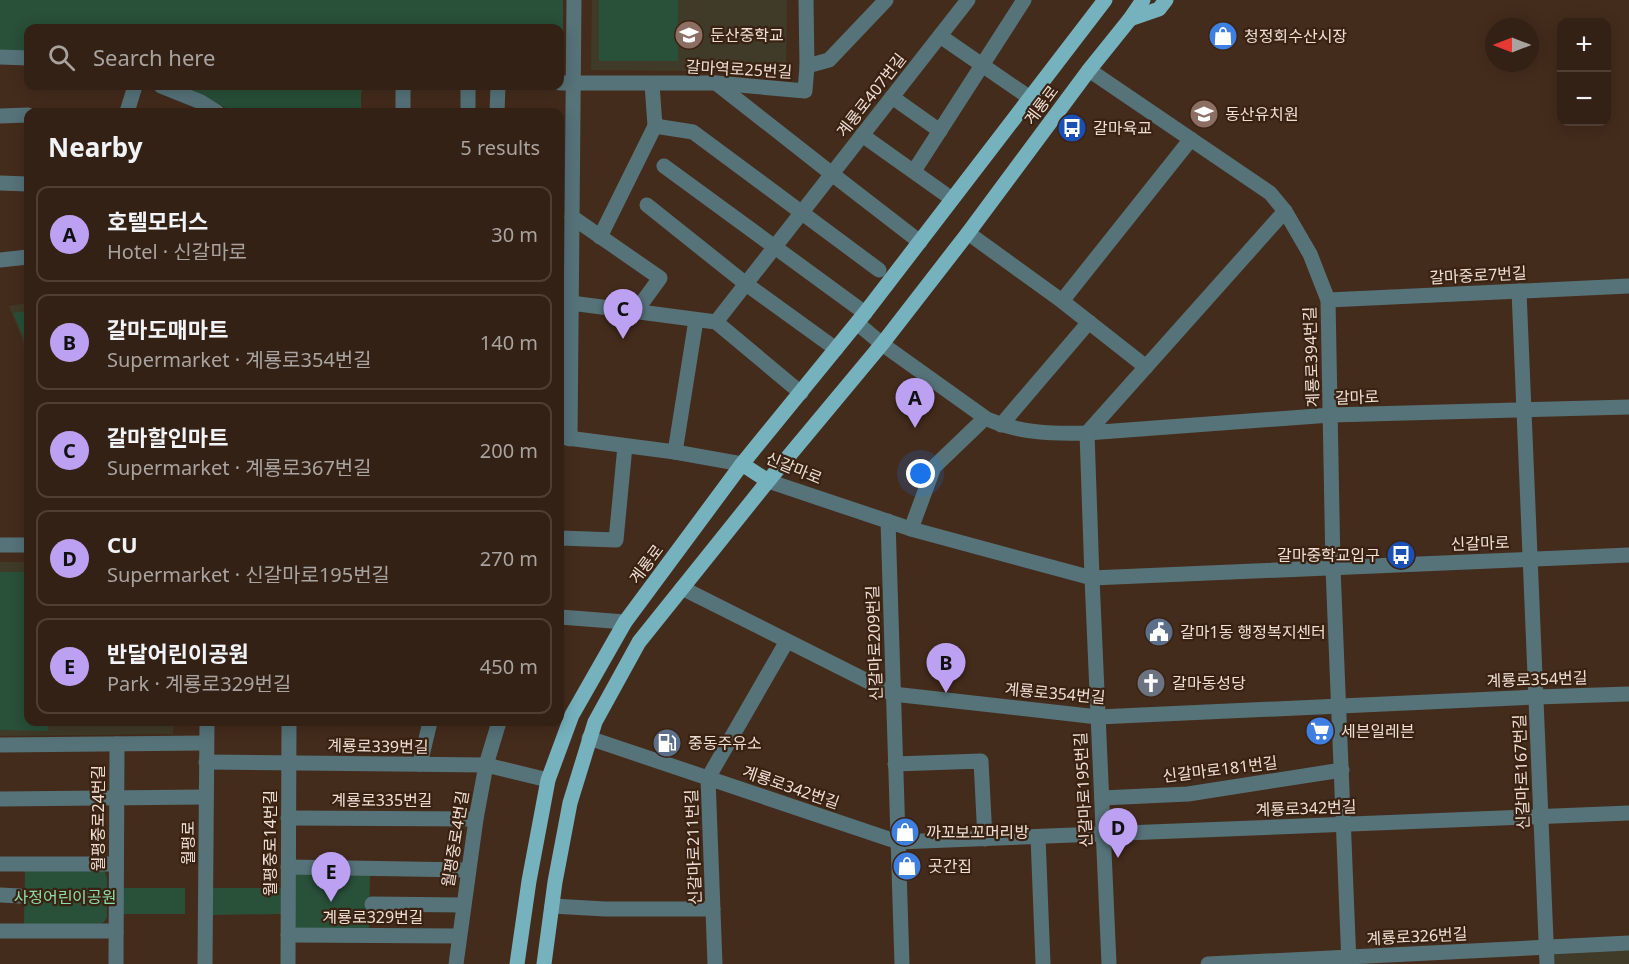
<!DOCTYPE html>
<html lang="en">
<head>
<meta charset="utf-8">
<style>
  :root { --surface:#332115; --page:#3b291e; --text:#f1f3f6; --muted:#a9a3a0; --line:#4e3e34; --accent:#bca0f2 }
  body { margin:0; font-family:"Noto Sans","Noto Sans KR",sans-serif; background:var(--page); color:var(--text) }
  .controls { position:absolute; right:18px; top:18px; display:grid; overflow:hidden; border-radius:12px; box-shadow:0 3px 15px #0003 }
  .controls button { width:54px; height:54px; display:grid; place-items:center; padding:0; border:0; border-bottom:2px solid var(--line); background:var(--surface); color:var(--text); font:30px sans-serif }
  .compass { position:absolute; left:1485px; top:18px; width:54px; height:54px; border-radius:50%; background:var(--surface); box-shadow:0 3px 15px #0003; rotate:270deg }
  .you { position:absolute; left:921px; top:474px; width:21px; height:21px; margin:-15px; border:4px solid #fff; border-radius:50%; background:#1a73e8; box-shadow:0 0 0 9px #1a73e833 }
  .badge { display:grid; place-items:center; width:39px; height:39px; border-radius:50%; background:var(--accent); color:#111; font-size:20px; font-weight:700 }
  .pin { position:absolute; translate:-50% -50px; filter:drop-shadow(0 2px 3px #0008) }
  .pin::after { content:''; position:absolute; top:32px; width:21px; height:18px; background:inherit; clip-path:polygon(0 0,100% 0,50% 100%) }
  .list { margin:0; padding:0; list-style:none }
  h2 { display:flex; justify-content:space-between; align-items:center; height:78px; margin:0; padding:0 24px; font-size:26px }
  h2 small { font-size:20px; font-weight:400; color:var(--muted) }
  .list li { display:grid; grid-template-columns:39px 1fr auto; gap:18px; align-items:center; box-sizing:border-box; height:96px; margin:0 12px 12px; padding:0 12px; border:2px solid var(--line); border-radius:12px }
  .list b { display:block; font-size:22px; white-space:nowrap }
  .list p { margin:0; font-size:20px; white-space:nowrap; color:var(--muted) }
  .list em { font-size:20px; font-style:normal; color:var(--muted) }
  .icon { flex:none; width:33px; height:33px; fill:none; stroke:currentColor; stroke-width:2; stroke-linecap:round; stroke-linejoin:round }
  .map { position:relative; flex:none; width:1629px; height:964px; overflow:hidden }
  .search { position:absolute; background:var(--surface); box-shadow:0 3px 15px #0003; left:24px; top:24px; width:540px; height:66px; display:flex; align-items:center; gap:15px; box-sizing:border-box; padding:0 21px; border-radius:12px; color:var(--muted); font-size:22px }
  .panel { position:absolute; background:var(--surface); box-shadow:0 3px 15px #0003; left:24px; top:108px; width:540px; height:618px; border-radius:12px }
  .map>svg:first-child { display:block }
  .education { fill:#403a28 }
  .green { fill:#295039 }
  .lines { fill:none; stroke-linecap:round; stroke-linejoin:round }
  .minor { stroke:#567379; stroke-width:15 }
  .major { stroke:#75b2be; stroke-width:15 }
  .labels { text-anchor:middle; stroke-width:4.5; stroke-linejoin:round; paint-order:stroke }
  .poi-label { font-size:16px; fill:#eeded4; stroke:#3a2212; text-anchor:start }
  .street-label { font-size:16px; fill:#eeded4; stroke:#3a2212 }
  .park-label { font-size:16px; fill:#8cdcaa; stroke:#3a2212 }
</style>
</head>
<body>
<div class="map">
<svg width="1629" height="964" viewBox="0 0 1629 964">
  <rect width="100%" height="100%" fill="#442c1c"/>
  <!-- education -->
  <g class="education">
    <polygon points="592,0 787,0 786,72 591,70"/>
    <polygon points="28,303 28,370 23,341 9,306"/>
    <polygon points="0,562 28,562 28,722 174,722 173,734 0,736"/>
    <polygon points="1629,948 1629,964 1552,964 1551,951"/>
  </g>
  <!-- green -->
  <g class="green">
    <polygon points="0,0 563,0 563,65 560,75 560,28 28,28 28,52 0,51"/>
    <rect x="599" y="0" width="79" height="61"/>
    <polygon points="178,86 365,86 361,93 361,112 233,112 211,100"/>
    <polygon points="28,311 28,359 25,341 13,313"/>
    <polygon points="0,572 28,572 28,722 48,722 48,731 0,730"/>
    <polygon points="25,869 99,869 105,872 107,878 107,917 104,922 99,925 24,925"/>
    <polygon points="292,870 370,872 369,933 292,932"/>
    <rect x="120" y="888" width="65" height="26"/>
    <polygon points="213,888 281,888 281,914 213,915"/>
  </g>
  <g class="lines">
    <!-- minor -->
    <g class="minor">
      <polyline points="940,36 1030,98"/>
      <polyline points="0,57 28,58"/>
      <polyline points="807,66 829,60 886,0"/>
      <polyline points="1089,70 1270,193 1285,211 1310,254 1328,300 1333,568 1349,964"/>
      <polyline points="560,83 716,83 805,91 807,66 806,0"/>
      <polyline points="716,83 832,174 920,242"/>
      <polyline points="161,86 201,102 217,112"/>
      <polyline points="892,97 940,131"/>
      <polyline points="127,112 135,86"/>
      <polyline points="403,112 403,86"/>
      <polyline points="468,112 468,86"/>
      <polyline points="497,112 498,86"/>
      <polyline points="0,116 28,115"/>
      <polyline points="655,126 693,132 879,270"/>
      <polyline points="862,135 952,199"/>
      <polyline points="664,166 865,313"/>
      <polyline points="914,171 1024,0"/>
      <polyline points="0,183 28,184"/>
      <polyline points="647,205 746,284 836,349"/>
      <polyline points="572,217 660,278 636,311"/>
      <polyline points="968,233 1062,301 1146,367"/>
      <polyline points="600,237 655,126 652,84"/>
      <polyline points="0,260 28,257"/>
      <polyline points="1519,291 1547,964"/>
      <polyline points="1328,300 1629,286"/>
      <polyline points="1062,301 1191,139"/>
      <polyline points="560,303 571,303 716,322 801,393"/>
      <polyline points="716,322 968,0"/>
      <path d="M857,323L882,344L987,419C1019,433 1052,434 1087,433L1331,415L1629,407"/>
      <polyline points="1001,425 1089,322"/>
      <polyline points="1087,433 1092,578 1109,964"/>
      <polyline points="1087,433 1285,211"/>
      <polyline points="560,437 675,452 742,464"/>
      <polyline points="570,439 574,0"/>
      <polyline points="675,452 696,320"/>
      <polyline points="768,481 911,529 1092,578 1629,555"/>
      <polyline points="888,521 902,964"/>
      <polyline points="911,529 934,467 985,418"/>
      <polyline points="560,538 616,540 625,446"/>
      <polyline points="0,545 28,545"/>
      <polyline points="682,588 893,694 1098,717 1536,697 1629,694"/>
      <polyline points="560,617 625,622"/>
      <polyline points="589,738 898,842 1629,813"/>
      <polyline points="0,745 206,743"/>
      <polyline points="206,762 486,765 548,780"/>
      <polyline points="420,764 430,722"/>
      <polyline points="895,764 981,761 985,839"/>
      <polyline points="1102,798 1188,794 1342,770"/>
      <polyline points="0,799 206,797"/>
      <polyline points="288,818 476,819"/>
      <polyline points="1038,837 1043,964"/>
      <polyline points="0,864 116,864"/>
      <polyline points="288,867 468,870"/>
      <polyline points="0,895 20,896"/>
      <polyline points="372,904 463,905"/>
      <polyline points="552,906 605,909 713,909"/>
      <polyline points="0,931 116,931"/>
      <polyline points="288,935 459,936"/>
      <polyline points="116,964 117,744"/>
      <polyline points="205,964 207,722"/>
      <polyline points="288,964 289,722"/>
      <polyline points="456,964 476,819 486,765 499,722"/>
      <polyline points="715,964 708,778 787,641"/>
      <polyline points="1208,964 1629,943"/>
    </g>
    <!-- major -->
    <g class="major">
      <polyline points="1130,19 1159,9 1166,0"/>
      <polyline points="742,464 768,481"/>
      <polyline points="517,964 529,881 548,780 572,715 625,622 742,464 865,313 1105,0"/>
      <polyline points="544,964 555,882 570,803 595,722 639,642 768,481 882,344 968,233 1089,70 1130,19 1143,0"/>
    </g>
  </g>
  <!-- icons -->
  <defs>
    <g id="school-disc" transform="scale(1.5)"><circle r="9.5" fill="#8d6e63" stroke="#3a2212"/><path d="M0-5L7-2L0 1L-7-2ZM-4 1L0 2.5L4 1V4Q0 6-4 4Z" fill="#fff"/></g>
    <g id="shop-disc" transform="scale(1.5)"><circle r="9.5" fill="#3f7fe0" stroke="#3a2212"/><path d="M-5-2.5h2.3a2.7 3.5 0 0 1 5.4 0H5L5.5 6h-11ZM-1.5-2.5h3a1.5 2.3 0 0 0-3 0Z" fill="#fff"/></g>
    <g id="bus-disc" transform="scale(1.5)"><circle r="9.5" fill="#1a4fb4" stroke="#3a2212"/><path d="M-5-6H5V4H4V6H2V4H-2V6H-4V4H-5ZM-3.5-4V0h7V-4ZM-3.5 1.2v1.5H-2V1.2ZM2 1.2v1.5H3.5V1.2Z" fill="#fff"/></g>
    <g id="civic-disc" transform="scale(1.5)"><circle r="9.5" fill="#5c6f8a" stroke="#3a2212"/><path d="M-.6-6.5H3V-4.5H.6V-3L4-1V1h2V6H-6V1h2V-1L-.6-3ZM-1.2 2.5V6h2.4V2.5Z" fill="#fff"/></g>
    <g id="church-disc" transform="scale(1.5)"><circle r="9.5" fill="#6b7280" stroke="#3a2212"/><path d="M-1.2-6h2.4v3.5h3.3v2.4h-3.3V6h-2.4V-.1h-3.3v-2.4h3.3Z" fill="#fff"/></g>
    <g id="supermarket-disc" transform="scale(1.5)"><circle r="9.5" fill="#3f7fe0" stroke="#3a2212"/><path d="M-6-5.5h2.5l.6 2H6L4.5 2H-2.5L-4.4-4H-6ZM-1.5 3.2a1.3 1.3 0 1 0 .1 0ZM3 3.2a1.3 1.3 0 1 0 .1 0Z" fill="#fff"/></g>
    <g id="fuel-disc" transform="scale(1.5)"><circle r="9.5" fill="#5c6f8a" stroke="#3a2212"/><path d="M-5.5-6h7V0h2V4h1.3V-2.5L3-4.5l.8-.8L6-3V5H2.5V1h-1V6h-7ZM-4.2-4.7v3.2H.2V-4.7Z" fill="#fff"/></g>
  </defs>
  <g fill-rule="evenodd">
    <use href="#school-disc" x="689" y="35"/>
    <use href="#shop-disc" x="1223" y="36"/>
    <use href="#school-disc" x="1204" y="114"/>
    <use href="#bus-disc" x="1072" y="128"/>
    <use href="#bus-disc" x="1401" y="555"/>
    <use href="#civic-disc" x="1159" y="632"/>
    <use href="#church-disc" x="1151" y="683"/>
    <use href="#supermarket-disc" x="1320" y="731"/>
    <use href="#fuel-disc" x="667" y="743"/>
    <use href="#shop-disc" x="905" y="832"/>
    <use href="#shop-disc" x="907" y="866"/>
  </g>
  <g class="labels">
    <!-- poi labels -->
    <g class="poi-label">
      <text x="710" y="41">둔산중학교</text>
      <text x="1244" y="42">청정회수산시장</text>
      <text x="1225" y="120">동산유치원</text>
      <text x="1093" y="134">갈마육교</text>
      <text x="1380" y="561" text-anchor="end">갈마중학교입구</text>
      <text x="1180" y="638">갈마1동 행정복지센터</text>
      <text x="1172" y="689">갈마동성당</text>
      <text x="1341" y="737">세븐일레븐</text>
      <text x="688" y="749">중동주유소</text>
      <text x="926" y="838">까꼬보꼬머리방</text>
      <text x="928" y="872">곳간집</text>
    </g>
    <!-- street labels -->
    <g class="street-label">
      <text transform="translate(739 69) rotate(3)" y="6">갈마역로25번길</text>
      <text transform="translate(871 95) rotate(-52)" y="6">계룡로407번길</text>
      <text transform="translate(1041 105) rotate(-53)" y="6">계룡로</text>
      <text transform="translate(1478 275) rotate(-3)" y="6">갈마중로7번길</text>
      <text transform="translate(1311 357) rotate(-92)" y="6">계룡로394번길</text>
      <text transform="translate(1357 397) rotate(-2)" y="6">갈마로</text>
      <text transform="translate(794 468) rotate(22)" y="6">신갈마로</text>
      <text transform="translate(1480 543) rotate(-2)" y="6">신갈마로</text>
      <text transform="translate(646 564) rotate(-53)" y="6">계룡로</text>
      <text transform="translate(874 643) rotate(-92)" y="6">신갈마로209번길</text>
      <text transform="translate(1537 679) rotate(-2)" y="6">계룡로354번길</text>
      <text transform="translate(1055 693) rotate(5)" y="6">계룡로354번길</text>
      <text transform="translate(378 746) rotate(1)" y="6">계룡로339번길</text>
      <text transform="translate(1220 769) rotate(-7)" y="6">신갈마로181번길</text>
      <text transform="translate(1521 772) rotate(-92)" y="6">신갈마로167번길</text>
      <text transform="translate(791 787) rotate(19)" y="6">계룡로342번길</text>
      <text transform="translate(1083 790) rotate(-93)" y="6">신갈마로195번길</text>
      <text x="382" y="806">계룡로335번길</text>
      <text transform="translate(1306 808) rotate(-2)" y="6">계룡로342번길</text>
      <text transform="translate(98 818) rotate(-90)" y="6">월평중로24번길</text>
      <text transform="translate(455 839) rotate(-81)" y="6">월평중로4번길</text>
      <text transform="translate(188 843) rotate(-90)" y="6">월평로</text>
      <text transform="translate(270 843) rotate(-90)" y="6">월평중로14번길</text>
      <text transform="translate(693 847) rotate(-92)" y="6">신갈마로211번길</text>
      <text x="373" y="923">계룡로329번길</text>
      <text transform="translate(1417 936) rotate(-3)" y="6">계룡로326번길</text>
    </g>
    <!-- park labels -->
    <g class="park-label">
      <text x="65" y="903">사정어린이공원</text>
    </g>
  </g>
</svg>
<div class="controls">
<button>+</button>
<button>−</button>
</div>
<svg class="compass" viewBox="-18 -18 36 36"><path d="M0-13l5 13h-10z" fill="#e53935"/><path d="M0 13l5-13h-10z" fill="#a9a3a0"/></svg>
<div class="you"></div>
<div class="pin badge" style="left:915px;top:428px">A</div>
<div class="pin badge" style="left:946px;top:693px">B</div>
<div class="pin badge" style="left:623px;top:339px">C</div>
<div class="pin badge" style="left:1118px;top:858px">D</div>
<div class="pin badge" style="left:331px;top:902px">E</div>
<div class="search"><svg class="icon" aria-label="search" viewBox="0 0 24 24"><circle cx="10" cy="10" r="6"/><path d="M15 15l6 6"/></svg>Search here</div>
<section class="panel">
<h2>Nearby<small>5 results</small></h2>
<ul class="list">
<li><span class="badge">A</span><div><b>호텔모터스</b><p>Hotel · 신갈마로</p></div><em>30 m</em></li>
<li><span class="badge">B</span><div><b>갈마도매마트</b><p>Supermarket · 계룡로354번길</p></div><em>140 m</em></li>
<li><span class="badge">C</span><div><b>갈마할인마트</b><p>Supermarket · 계룡로367번길</p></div><em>200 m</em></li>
<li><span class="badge">D</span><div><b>CU</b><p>Supermarket · 신갈마로195번길</p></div><em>270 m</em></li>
<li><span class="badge">E</span><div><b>반달어린이공원</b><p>Park · 계룡로329번길</p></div><em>450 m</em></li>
</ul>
</section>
</div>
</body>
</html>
